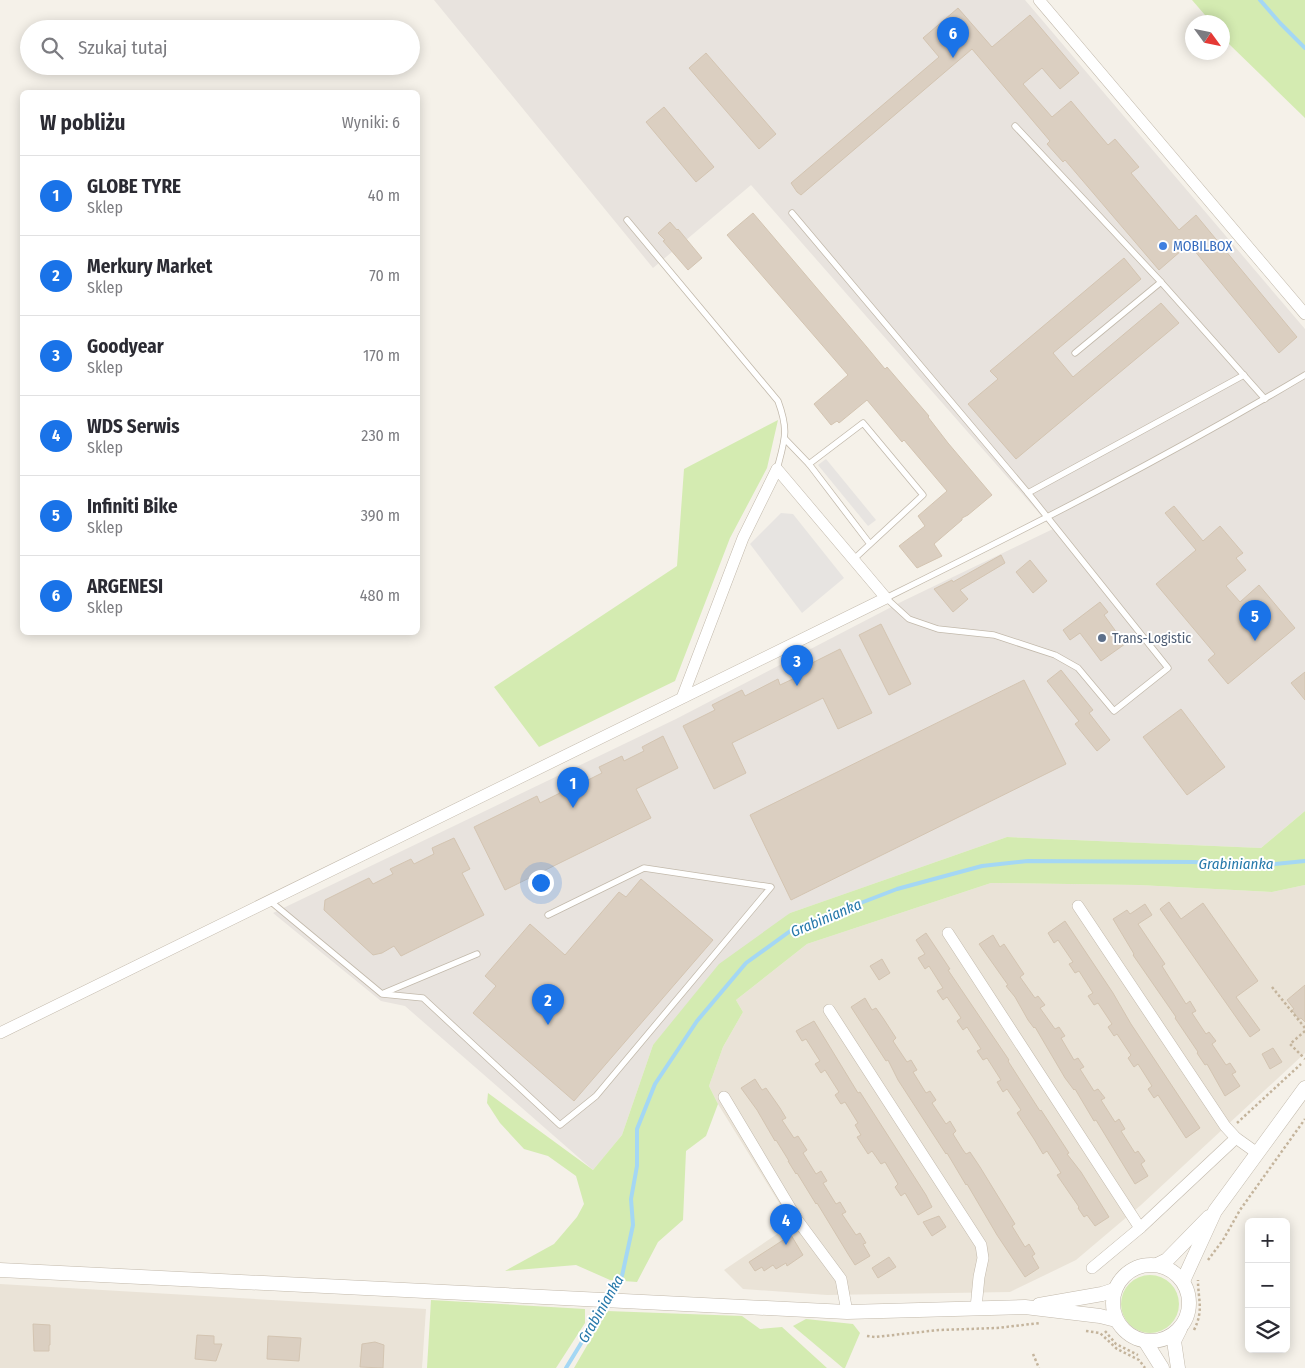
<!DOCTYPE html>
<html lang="pl">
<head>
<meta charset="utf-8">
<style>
  :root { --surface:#fff; --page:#f7f7f7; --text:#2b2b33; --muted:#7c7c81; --line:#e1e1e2; --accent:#1a73e8 }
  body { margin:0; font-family:"Fira Sans Condensed",sans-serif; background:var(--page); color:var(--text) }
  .controls { position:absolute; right:15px; bottom:15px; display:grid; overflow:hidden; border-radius:8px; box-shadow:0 2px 12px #0003 }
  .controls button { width:45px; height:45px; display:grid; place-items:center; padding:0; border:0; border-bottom:1px solid var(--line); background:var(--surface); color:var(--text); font:25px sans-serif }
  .compass { position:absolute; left:1185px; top:15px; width:45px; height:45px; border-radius:50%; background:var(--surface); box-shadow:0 2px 12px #0003; rotate:123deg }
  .you { position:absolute; left:540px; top:882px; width:18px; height:18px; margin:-12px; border:4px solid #fff; border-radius:50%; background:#1a73e8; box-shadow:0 0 0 8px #1a73e833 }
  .badge { display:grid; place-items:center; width:32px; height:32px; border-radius:50%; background:var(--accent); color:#fff; font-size:16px; font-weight:700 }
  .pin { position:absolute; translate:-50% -41px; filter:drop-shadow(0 1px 2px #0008) }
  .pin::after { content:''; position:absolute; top:26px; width:18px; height:15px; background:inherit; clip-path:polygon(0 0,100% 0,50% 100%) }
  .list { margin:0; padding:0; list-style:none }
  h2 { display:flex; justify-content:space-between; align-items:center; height:65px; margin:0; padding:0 20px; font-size:21px }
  h2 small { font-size:16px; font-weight:400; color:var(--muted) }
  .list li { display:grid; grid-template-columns:32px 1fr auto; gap:15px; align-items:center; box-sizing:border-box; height:80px; padding:0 20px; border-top:1px solid var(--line) }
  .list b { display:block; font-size:19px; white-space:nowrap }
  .list p { margin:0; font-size:16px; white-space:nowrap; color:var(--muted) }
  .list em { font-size:16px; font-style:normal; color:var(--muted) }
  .icon { flex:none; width:28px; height:28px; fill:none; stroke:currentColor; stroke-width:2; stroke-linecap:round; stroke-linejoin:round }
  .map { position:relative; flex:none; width:1305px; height:1368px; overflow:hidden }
  .search { position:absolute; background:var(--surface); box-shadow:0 2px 12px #0003; left:20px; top:20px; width:400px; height:55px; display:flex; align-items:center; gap:12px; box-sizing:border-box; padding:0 18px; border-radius:28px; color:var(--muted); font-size:19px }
  .panel { position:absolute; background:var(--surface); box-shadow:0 2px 12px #0003; left:20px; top:90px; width:400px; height:545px; border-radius:8px }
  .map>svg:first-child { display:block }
  .residential { fill:#eae3d7 }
  .industrial { fill:#e8e3de }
  .green { fill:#d4ebb1 }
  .parking { fill:#e7e4e1 }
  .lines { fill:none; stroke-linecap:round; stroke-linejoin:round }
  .stream { stroke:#a4d7f4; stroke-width:4 }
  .building { fill:#dbcfc1; stroke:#d3c4b1 }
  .service-casing { stroke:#c2b9ab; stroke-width:7 }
  .minor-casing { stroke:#c2b9ab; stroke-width:12 }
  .tertiary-casing { stroke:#c2b9ab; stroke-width:15 }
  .path { stroke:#c4b49c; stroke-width:2.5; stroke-dasharray:2.5 2.5; stroke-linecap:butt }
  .service { stroke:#fff; stroke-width:5.5 }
  .minor { stroke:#fff; stroke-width:11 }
  .tertiary { stroke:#fff; stroke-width:14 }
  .shop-dot { fill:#3f7fe0; stroke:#fff; stroke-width:2 }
  .service-dot { fill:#5c6f8a; stroke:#fff; stroke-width:2 }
  .labels { text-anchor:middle; stroke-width:4; stroke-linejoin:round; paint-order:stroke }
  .shop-label { font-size:14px; fill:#366cbe; stroke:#fff; text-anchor:start }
  .service-label { font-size:14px; fill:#4e5e75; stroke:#fff; text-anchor:start }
  .water-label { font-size:15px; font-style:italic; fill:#2779ab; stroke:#fff }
</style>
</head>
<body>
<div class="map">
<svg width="1305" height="1368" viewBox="0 0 1305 1368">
  <rect width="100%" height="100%" fill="#f5f1e9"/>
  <!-- residential -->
  <g class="residential">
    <polygon points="991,883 1139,885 1272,892 1305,885 1305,1053 1141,1205 1076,1260 1010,1292 827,1295 743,1289 724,1270 792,1224 718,1104 709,1086 723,1047 743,1012 736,1000 807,944"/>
    <polygon points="0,1284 426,1309 422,1368 0,1368"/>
  </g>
  <!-- industrial -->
  <polygon class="industrial" points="434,0 1025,0 1305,329 1305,811 1261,848 1007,837 790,913 653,1045 622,1135 593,1170 405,1006 381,1001 273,913 676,719 903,601 1053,529 751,185 653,268"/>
  <!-- green -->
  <g class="green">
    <polygon points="1192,0 1305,0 1305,118 1229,44 1223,36 1222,22 1211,22"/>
    <polygon points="778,420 767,468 730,538 675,681 539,747 494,687 677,566 684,469"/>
    <polygon points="1305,811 1305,885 1272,892 1139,885 991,883 807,944 736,1000 743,1012 723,1047 709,1086 718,1104 706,1136 686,1151 683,1220 658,1242 637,1282 610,1280 576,1265 505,1271 554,1244 577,1217 584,1204 576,1176 548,1156 524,1149 500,1123 487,1103 488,1093 593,1170 622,1135 653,1045 719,964 790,913 1007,837 1261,848"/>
    <circle cx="1150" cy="1304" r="29"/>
    <polygon points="431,1300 585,1309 585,1323 556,1368 427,1368"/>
    <polygon points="607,1311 742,1316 760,1329 782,1327 827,1368 574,1368"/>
    <polygon points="806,1319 853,1324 860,1333 845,1368 843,1368 793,1326"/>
  </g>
  <!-- parking -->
  <g class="parking">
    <polygon points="826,459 876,520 868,526 818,465"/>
    <polygon points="781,513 793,514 844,578 802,613 750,544"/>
  </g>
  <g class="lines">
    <!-- stream -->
    <g class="stream">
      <polyline points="1260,0 1280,23 1305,48"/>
      <polyline points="609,1298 622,1276 633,1225 631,1199 637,1166 637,1129 655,1084 697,1021 746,963 793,929 897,889 982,866 1028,861 1193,862 1265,865 1305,861"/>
      <polyline points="566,1368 605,1304"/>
    </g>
  </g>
  <!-- building -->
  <g class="building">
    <polygon points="958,8 992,47 1030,15 1079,73 1060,89 1042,68 1023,84 1052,117 1071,101 1108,145 1115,139 1139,167 1131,173 1179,230 1196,215 1297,337 1279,353 1189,244 1159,270 1065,160 1063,162 1047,144 1050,141 972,49 801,195 797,192 791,183 939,57 923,38"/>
    <polygon points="706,53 776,134 759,149 689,68"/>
    <polygon points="664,107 714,167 696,182 646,122"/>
    <polygon points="753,213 866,346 885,369 887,367 929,416 928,417 948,443 992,495 968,515 962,518 962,520 934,544 942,556 917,568 899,546 925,526 918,516 947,491 904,440 902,442 867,400 839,423 837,421 831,425 814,404 848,375 727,235"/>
    <polygon points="670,222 677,230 678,229 702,258 688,270 663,241 665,240 658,233"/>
    <polygon points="1124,258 1141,279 1053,353 1073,377 1161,303 1179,323 1016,459 968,404 998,379 990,371"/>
    <polygon points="1174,506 1203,541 1220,526 1243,553 1236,558 1246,570 1226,586 1240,602 1259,585 1295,628 1228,684 1208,660 1215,654 1156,584 1196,550 1165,513"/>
    <polygon points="1001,555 1005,563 960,590 968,599 953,612 934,589 952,580 953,582"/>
    <polygon points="1030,560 1047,581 1033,593 1016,572"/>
    <polygon points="1100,602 1108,612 1104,615 1125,644 1101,661 1080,633 1070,640 1063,630"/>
    <polygon points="881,624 911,684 889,695 859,635"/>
    <polygon points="840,649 872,713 838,729 823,698 732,743 746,773 714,789 683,726 715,710 712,705 742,690 745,696 778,679 780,685 810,671 808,665"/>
    <polygon points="1061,670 1093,710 1089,713 1110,740 1097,751 1075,724 1079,721 1047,681"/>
    <polygon points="1305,672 1305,700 1291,683"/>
    <polygon points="1024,680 1066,764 791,900 750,815"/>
    <polygon points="1181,709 1225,767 1187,795 1143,737"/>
    <polygon points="663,736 678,768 636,789 651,818 505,890 474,827 537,796 540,803 560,793 558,788 580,778 582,783 602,773 599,767 622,756 624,761 644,751 642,747"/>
    <polygon points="454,838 470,869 462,873 484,915 401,956 394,946 382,953 373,955 324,910 325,900 369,878 373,884 393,874 390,869 411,859 414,864 434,854 432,848"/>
    <polygon points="641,879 713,940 574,1101 473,1013 496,986 485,976 530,924 565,955 619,892 626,897"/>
    <polygon points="1169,902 1181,919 1203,903 1258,981 1236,997 1260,1030 1250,1037 1160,909"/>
    <polygon points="1145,904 1152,915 1138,924 1165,964 1162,966 1186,1004 1190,1001 1196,1011 1192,1013 1206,1034 1209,1032 1216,1041 1212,1044 1226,1065 1230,1063 1236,1072 1232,1074 1240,1086 1225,1096 1207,1064 1205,1065 1197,1053 1198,1052 1175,1018 1176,1017 1133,955 1134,954 1113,919 1127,910 1130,914"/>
    <polygon points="1065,921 1113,993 1131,1024 1200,1128 1186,1138 1158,1095 1154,1098 1148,1089 1152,1086 1138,1064 1134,1067 1128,1058 1131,1055 1117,1034 1114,1036 1108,1027 1112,1024 1098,1003 1094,1005 1088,996 1093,993 1079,971 1075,973 1069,964 1073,962 1058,940 1054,943 1048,933"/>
    <polygon points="926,933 950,969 948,970 1009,1060 1008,1061 1040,1111 1041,1110 1069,1153 1067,1154 1081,1172 1109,1217 1095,1226 1087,1215 1084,1217 1078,1208 1079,1207 1057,1175 1061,1173 1047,1151 1043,1154 1034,1139 1017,1113 1021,1110 1007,1089 1003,1092 997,1082 1001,1080 987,1058 983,1060 977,1051 981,1049 967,1027 963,1030 957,1021 961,1018 947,997 943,1000 937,991 943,988 929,966 925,969 918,958 925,954 916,940"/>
    <polygon points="993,935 1000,947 1004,944 1024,974 1020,977 1035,998 1038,996 1045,1005 1040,1008 1055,1029 1059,1027 1065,1036 1061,1038 1074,1060 1078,1058 1084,1067 1080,1069 1094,1091 1098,1089 1105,1098 1101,1100 1115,1122 1119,1119 1125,1129 1121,1131 1135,1153 1138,1151 1145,1161 1141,1164 1148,1176 1135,1184 1096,1120 1094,1121 1075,1089 1074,1090 1065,1078 1035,1027 1034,1028 1028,1020 1015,997 1006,986 1008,985 979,944"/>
    <polygon points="882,959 890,973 879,980 870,966"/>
    <polygon points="1305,985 1305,1022 1301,1018 1299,1019 1292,1010 1294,1009 1287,1000"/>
    <polygon points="865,998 872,1010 876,1008 883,1018 896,1038 893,1041 907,1062 911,1060 917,1070 913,1072 926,1093 930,1091 936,1100 932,1103 946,1124 950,1121 956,1131 953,1134 963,1150 966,1154 970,1152 980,1167 1015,1224 1012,1226 1025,1247 1029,1244 1035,1254 1032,1256 1039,1268 1025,1277 997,1235 967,1184 966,1185 947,1153 946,1154 898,1080 888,1060 886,1061 851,1007"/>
    <polygon points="814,1021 858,1093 860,1092 926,1195 932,1207 918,1215 905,1193 901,1196 895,1187 898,1184 885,1162 881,1164 872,1151 868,1154 857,1137 861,1135 855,1125 858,1123 845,1102 841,1104 835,1095 839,1092 825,1070 821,1073 815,1064 820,1061 806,1039 802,1041 796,1031"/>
    <polygon points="1273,1048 1282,1062 1270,1069 1262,1054"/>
    <polygon points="755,1079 762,1090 766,1088 780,1108 786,1118 782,1120 794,1138 798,1136 807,1150 803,1153 816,1174 821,1171 827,1181 823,1183 836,1204 840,1202 846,1212 842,1214 856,1235 860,1233 866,1243 863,1244 870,1256 855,1265 848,1254 817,1203 816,1204 797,1173 796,1174 788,1161 789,1161 776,1140 775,1141 757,1110 741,1088"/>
    <polygon points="939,1216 946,1227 932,1236 923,1222"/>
    <polygon points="791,1235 803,1255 787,1266 786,1263 776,1269 773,1265 764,1271 762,1267 755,1271 749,1262"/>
    <polygon points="889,1257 896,1267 878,1278 872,1268"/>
    <polygon points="33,1324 50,1325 50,1345 49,1345 49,1351 34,1351"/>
    <polygon points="197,1335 214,1336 214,1344 222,1344 216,1361 195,1359"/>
    <polygon points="268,1336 301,1338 299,1361 267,1359"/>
    <polygon points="375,1342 384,1345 383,1368 360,1367 362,1344"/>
  </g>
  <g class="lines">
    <!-- service casing -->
    <g class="service-casing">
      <g id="service">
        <polyline points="1015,126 1161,282"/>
        <polyline points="792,213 1028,493"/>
        <path d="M627,220L778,401C789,431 785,439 777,469"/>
        <polyline points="1075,353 1161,282 1265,399"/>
        <path d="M1244,375L1028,493L1168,668L1114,711L1078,668L1055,655L994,635L938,629L909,619L886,598C1028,528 1169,456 1305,375"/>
        <polyline points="785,439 809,464"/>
        <polyline points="854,559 923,495 863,423 809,464 870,544"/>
        <polyline points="270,901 382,994 423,998 560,1125 596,1096 771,887 644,868 548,915"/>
        <polyline points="384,993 477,954"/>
      </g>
    </g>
    <!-- minor casing -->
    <g class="minor-casing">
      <g id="minor">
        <polyline points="1039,0 1305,314"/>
        <polyline points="1078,906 1225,1126 1236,1138 1257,1153"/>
        <polyline points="948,933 1140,1228"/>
        <polyline points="829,1010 981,1245 983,1258 979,1277 976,1308"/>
        <polyline points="0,1033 886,598 777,469 743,538 682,698"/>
        <polyline points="724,1097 798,1221 841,1279 847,1312"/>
        <polyline points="1092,1268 1140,1228 1236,1138"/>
      </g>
    </g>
    <!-- tertiary casing -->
    <g class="tertiary-casing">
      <g id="tertiary">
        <circle cx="1151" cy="1303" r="38"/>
        <polyline points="1157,1265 1167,1260 1209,1217"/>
        <polyline points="0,1270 847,1312 1025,1307 1100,1316 1116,1320"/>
        <polyline points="1183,1281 1215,1211 1305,1088"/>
        <polyline points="1039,1305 1102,1294 1114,1290"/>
        <polyline points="1145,1341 1162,1368"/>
        <polyline points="1178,1368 1174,1341 1180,1329"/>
      </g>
    </g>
    <!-- path -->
    <g class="path">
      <polyline points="1272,987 1305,1028"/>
      <polyline points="1305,1031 1290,1044 1305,1059"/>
      <polyline points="1237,1123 1301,1064"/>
      <polyline points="1208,1260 1223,1240 1240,1210 1305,1119"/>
      <path d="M1194,1330C1204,1310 1198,1300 1198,1280"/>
      <polyline points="1086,1331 1100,1333 1117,1349 1139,1360 1145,1368"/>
      <polyline points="1105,1331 1116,1344 1138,1355"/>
      <polyline points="867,1336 875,1337 939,1330 997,1328 1040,1323"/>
      <polyline points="1033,1354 1039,1368"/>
    </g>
    <!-- service -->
    <use href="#service" class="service"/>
    <!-- minor -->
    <use href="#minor" class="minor"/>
    <!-- tertiary -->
    <use href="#tertiary" class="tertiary"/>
  </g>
  <!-- markers -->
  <circle class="shop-dot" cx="1163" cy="246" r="5"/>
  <circle class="service-dot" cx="1102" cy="638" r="5"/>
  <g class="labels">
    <!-- shop labels -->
    <g class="shop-label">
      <text x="1173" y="251">MOBILBOX</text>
    </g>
    <!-- service labels -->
    <g class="service-label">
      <text x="1112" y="643">Trans-Logistic</text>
    </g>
    <!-- water labels -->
    <g class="water-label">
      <text x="1236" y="869">Grabinianka</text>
      <text transform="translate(826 918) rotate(-23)" y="5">Grabinianka</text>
      <text transform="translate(601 1309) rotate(-60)" y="5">Grabinianka</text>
    </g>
  </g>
</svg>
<div class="controls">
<button>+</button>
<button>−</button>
<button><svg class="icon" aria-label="layers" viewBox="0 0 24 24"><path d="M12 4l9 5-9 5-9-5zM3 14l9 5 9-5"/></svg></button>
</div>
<svg class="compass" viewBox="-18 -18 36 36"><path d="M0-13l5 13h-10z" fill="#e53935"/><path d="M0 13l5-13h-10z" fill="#7c7c81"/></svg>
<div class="you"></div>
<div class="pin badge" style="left:573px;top:808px">1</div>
<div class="pin badge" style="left:548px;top:1025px">2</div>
<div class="pin badge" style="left:797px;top:686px">3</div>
<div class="pin badge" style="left:786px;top:1245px">4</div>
<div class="pin badge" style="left:1255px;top:641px">5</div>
<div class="pin badge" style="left:953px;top:58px">6</div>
<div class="search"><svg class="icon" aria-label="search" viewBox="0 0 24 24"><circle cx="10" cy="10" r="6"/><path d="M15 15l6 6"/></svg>Szukaj tutaj</div>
<section class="panel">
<h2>W pobliżu<small>Wyniki: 6</small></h2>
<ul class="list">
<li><span class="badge">1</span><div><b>GLOBE TYRE</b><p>Sklep</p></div><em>40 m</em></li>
<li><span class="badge">2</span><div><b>Merkury Market</b><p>Sklep</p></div><em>70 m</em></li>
<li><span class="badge">3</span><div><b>Goodyear</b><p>Sklep</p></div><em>170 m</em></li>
<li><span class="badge">4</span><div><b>WDS Serwis</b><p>Sklep</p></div><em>230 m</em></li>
<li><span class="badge">5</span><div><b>Infiniti Bike</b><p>Sklep</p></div><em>390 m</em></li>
<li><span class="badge">6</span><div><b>ARGENESI</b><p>Sklep</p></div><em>480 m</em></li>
</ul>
</section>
</div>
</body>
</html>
